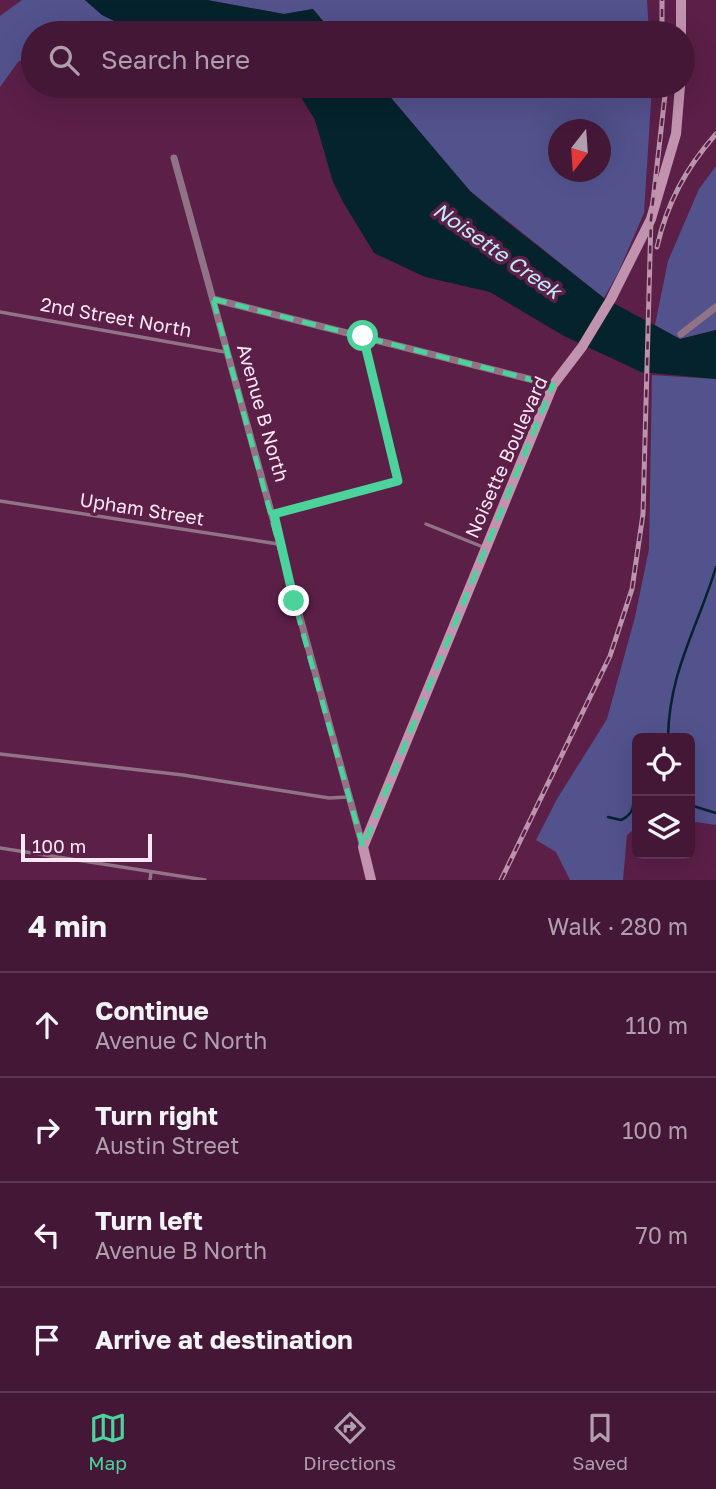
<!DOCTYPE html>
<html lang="en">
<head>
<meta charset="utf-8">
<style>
  :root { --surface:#441736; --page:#4e2442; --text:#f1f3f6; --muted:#af9fad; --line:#5c3651; --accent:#4cd39b }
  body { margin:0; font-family:"Golos Text",sans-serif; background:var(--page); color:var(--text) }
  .controls { position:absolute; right:21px; bottom:21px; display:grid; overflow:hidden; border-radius:10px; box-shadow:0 7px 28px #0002 }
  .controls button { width:63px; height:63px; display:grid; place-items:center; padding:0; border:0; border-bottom:2px solid var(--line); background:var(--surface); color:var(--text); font:35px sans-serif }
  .compass { position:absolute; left:548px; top:119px; width:63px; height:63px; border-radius:50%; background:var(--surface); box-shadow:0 7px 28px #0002; rotate:197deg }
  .scale { position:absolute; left:21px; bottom:18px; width:131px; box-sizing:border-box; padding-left:7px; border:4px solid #fee7f4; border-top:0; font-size:19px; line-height:24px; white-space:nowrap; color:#fee7f4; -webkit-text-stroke:5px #5b1f48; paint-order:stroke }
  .stop { position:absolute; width:21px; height:21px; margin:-16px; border:5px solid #4cd39b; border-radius:50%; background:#fff }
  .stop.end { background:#4cd39b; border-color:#fff; box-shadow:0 2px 7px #0008 }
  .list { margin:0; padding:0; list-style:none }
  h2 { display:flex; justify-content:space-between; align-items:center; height:91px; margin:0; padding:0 28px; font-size:30px }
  h2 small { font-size:23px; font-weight:400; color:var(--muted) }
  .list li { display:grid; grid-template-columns:46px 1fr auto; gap:21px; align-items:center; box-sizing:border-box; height:105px; padding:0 28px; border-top:2px solid var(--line) }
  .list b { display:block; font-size:26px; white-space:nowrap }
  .list p { margin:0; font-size:23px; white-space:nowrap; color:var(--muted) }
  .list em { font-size:23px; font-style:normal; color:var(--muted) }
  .icon { flex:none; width:38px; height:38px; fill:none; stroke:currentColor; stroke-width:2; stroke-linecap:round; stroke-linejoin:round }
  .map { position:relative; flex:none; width:716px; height:880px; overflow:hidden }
  .search { position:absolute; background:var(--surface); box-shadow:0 7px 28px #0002; left:21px; right:21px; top:21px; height:77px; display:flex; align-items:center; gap:18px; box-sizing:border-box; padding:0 24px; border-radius:38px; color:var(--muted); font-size:26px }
  .sheet { height:511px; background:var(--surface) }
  nav { display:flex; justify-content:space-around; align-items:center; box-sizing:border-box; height:98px; border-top:2px solid var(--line); background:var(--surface); font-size:19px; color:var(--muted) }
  nav a { display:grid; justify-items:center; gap:4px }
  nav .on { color:var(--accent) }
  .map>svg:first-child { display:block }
  .green { fill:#52528d; fill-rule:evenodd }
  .water { fill:#04232c }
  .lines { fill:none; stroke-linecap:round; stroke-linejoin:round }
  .stream { stroke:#04232c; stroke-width:2.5 }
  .lane { stroke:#907385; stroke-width:3.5 }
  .street { stroke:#907385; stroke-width:7 }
  .secondary { stroke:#c193af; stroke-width:10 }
  .rail-casing { stroke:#ba94ad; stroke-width:5 }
  .rail { stroke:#5b1f48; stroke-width:2.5; stroke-dasharray:8; stroke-linecap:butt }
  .route { stroke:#4cd39b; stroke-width:9 }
  .marked { fill:none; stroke:#4cd39b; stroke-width:5; stroke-dasharray:14 9; stroke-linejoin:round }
  .labels { text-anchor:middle; stroke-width:7; stroke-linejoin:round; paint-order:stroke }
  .street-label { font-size:19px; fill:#fee7f4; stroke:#5b1f48 }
  .water-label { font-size:21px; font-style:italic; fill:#beeafa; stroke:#5b1f48 }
</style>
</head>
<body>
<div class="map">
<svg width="716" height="880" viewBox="0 0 716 880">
  <rect width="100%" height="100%" fill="#5b1f48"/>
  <!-- green -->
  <g class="green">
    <polygon points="22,0 85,0 102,15 139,33 33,33 33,54 18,62 0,87 0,16"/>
    <polygon points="207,0 647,0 649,33 333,33 313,9 284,14"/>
    <path d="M381,86H652L644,213L618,273L604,298L470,191ZM558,130H600V172H558Z"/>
    <polygon points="716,166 716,330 680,339 655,325 668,261 699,189"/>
    <polygon points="652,375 716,379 716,825 690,821 690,738 637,738 637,827 627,835 623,880 570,880 556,852 536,840 557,799 607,719 635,617 649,549"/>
  </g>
  <!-- water -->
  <g class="water">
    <polygon points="85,0 207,0 284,14 313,9 333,33 139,33 102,15"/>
    <polygon points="294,86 381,86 470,191 497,214 604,298 680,339 716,330 716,379 641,372 564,336 490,292 425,277 374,253 343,202 333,182 315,120"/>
  </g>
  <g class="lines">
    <!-- stream -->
    <g class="stream">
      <path d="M668,738C669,672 697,629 716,567"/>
      <polyline points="690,805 716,813"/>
      <path d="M608,817L621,820C642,810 628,795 637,779"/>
    </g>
    <!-- lane -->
    <g class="lane">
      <polyline points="0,312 225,352"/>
      <polyline points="0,501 278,544"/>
      <polyline points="274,514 398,481 363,338"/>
      <polyline points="426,524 483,547"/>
      <polyline points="0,754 183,775 329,798 348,797"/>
      <polyline points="0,848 205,880"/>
      <polyline points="150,880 151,872"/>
    </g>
    <!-- street -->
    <g class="street">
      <polyline points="174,158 363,847"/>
      <polyline points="213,299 553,385"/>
      <polyline points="681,334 716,307"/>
    </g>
    <!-- secondary -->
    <g class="secondary">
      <polyline points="681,33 681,0"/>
      <polyline points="371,880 363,847 553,385 582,347 611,299 651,219 676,134 680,86"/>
    </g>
    <!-- rail casing -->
    <g class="rail-casing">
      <g id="rail">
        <polyline points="662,33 662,0"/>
        <path d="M657,247C667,203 686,168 716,134"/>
        <polyline points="501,880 610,656 632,589 643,514 651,219 666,86"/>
      </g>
    </g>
    <!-- rail -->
    <use href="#rail" class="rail"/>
  </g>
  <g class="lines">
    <!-- route -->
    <polyline class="route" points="294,601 274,514 398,481 363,336"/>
  </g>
  <!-- marked area -->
  <path class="marked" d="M213,299L553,385L363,847L294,601Z"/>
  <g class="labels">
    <!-- street labels -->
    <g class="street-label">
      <text transform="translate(116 317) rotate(10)" y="7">2nd Street North</text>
      <text transform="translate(263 413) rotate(74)" y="7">Avenue B North</text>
      <text transform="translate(506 457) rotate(-66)" y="7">Noisette Boulevard</text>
      <text transform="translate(142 509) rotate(9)" y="7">Upham Street</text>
    </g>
    <!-- water labels -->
    <g class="water-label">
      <text transform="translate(497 251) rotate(35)" y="7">Noisette Creek</text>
    </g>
  </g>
</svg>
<div class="controls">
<button><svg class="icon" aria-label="locate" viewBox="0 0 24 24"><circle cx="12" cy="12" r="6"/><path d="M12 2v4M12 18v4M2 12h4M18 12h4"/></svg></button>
<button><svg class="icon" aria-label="layers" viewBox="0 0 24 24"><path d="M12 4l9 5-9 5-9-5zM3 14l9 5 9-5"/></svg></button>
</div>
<svg class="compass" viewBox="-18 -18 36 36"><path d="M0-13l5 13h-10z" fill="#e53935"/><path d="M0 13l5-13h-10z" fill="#af9fad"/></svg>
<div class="scale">100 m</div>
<div class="stop" style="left:363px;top:336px"></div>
<div class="stop end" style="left:294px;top:601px"></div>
<div class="search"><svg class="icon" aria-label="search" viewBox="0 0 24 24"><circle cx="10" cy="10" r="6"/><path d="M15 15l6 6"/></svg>Search here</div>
</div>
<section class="sheet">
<h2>4 min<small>Walk · 280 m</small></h2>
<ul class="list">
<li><svg class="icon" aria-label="ahead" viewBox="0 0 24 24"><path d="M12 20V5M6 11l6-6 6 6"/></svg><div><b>Continue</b><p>Avenue C North</p></div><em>110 m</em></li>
<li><svg class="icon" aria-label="right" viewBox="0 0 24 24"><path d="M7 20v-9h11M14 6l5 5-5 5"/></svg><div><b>Turn right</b><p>Austin Street</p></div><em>100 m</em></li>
<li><svg class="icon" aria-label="left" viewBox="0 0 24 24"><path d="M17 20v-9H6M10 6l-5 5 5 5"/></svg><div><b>Turn left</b><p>Avenue B North</p></div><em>70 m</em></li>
<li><svg class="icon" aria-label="arrive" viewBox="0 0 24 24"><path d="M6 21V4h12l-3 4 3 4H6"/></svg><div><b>Arrive at destination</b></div></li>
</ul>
</section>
<nav>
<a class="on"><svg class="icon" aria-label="map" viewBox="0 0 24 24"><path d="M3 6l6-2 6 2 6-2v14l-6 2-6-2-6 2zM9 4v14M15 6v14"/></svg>Map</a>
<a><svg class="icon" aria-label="directions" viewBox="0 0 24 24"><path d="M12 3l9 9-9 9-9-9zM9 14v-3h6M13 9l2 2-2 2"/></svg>Directions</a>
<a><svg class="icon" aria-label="saved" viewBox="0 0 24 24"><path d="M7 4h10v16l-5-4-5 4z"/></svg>Saved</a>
</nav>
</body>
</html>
